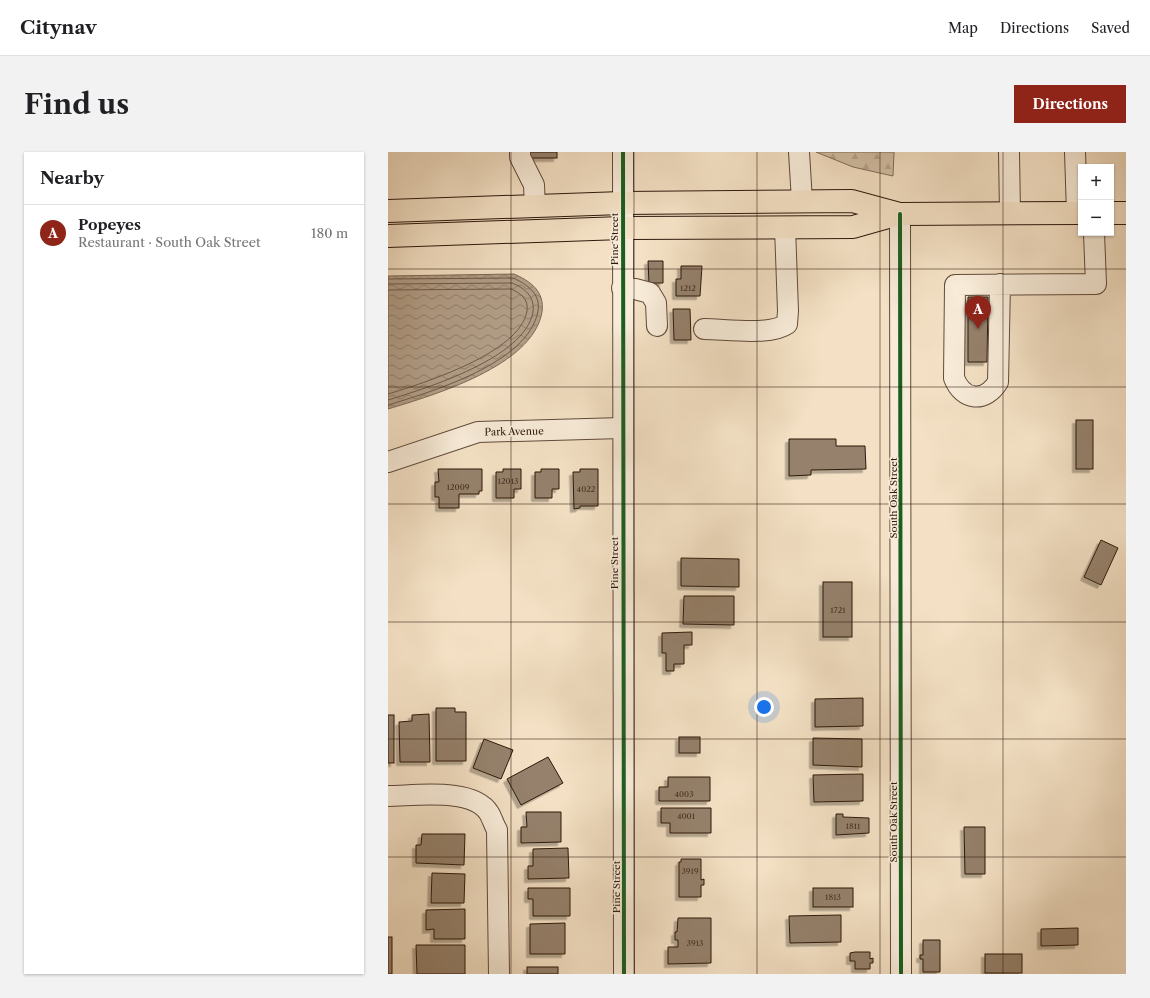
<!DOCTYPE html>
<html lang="en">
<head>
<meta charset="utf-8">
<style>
  :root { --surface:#fff; --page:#f2f2f2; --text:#202124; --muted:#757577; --line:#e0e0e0; --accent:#8f2418 }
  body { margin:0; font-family:"Libre Caslon Text",serif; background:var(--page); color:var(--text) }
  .controls { position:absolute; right:12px; top:12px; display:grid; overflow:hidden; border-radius:0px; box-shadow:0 1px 3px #0004 }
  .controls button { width:36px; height:36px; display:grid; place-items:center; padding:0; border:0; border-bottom:1px solid var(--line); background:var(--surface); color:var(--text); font:20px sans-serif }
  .you { position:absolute; left:376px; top:555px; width:14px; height:14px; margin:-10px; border:3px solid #fff; border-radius:50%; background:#1a73e8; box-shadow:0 0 0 6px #1a73e833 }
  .badge { display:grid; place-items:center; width:26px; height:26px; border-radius:50%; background:var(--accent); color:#fff; font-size:13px; font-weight:700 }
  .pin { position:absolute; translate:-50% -33px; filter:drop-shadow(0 1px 2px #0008) }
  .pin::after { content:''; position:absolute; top:21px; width:14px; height:12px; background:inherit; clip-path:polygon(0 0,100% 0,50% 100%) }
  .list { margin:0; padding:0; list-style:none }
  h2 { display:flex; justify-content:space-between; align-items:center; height:52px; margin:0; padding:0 16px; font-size:17px }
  h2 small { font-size:13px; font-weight:400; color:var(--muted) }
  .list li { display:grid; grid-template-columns:26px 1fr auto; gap:12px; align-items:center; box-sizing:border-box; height:56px; padding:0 16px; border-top:1px solid var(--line) }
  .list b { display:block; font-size:15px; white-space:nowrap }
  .list p { margin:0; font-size:13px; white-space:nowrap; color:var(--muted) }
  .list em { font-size:13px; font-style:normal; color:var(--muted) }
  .map { position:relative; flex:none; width:738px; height:822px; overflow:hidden; border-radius:0px }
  header { display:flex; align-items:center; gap:24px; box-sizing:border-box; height:56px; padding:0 20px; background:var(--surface); border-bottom:1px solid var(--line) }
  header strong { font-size:19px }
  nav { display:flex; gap:22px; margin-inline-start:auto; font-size:14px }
  .intro { display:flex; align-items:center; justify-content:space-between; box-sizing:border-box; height:96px; padding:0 24px }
  h1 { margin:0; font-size:28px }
  .button { padding:10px 18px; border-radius:0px; background:var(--accent); color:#fff; font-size:14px; font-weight:700 }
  main { display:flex; gap:24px; padding:0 24px }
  aside { flex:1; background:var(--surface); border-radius:0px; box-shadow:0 1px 3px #0004 }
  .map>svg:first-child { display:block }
  .forest { fill:url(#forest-firs); stroke:#806c58 }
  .water { fill:url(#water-waves); stroke:#7d6855 }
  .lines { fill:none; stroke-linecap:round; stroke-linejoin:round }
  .shore { stroke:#705a48; stroke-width:1 }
  .building { fill:#95816c; stroke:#2e180b; filter:url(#shadow) }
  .minor-casing { stroke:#604a3a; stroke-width:22 }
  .major-casing { stroke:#2e180b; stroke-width:24 }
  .minor { stroke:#f8ecd9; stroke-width:20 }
  .major { stroke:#f4e1c5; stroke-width:22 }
  .cycleway-casing { stroke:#f8ecd9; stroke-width:6 }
  .cycleway { stroke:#1b5e20; stroke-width:4 }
  .grid { fill:none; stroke:#2e180b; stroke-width:1; stroke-opacity:0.55 }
  .labels { text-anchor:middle; stroke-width:3; stroke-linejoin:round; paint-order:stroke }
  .number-label { font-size:8px; fill:#483223 }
  .street-label { font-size:10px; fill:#2e180b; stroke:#f8ecd9 }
</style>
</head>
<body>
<header>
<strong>Citynav</strong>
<nav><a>Map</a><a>Directions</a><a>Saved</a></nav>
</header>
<div class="intro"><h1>Find us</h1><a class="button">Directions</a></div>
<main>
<aside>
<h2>Nearby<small></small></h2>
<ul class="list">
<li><span class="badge">A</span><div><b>Popeyes</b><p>Restaurant · South Oak Street</p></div><em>180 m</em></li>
</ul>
</aside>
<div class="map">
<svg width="738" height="822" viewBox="0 0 738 822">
  <defs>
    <pattern id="forest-firs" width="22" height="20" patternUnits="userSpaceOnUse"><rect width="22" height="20" fill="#d2bfa5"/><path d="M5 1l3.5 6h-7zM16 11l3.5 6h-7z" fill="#b5a38d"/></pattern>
    <pattern id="water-waves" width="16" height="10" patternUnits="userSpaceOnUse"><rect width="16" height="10" fill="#b19d86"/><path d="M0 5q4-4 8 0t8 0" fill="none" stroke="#907f6c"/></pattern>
    <filter id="shadow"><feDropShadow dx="-3.5" dy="3.5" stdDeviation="0" flood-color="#0004"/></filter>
  </defs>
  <rect width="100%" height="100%" fill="#f4e1c5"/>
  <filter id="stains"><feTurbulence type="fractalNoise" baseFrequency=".005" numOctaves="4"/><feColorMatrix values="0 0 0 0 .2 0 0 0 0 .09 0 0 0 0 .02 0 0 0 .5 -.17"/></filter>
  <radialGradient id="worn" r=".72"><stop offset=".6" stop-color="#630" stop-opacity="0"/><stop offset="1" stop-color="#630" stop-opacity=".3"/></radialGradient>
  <!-- forest -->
  <polygon class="forest" points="428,0 506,0 505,24 465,15"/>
  <!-- water -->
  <path class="water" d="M126,122C142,129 157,139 154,160C145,214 46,243 0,257V124Z"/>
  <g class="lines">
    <!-- shore -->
    <g class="shore">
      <path d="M0,127L125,126C139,132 153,142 150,159C141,211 43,240 0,253"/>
      <path d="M0,132L124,131C137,136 147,145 145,160C137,206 39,236 0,248"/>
      <path d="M0,138L123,137C132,141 141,147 139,159C132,201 36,231 0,242"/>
    </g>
  </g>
  <!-- building -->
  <g class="building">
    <rect x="140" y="0" width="29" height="6"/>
    <polygon points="260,109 275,109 275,131 261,131"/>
    <polygon points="293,114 314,114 312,144 288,144 288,127 293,127"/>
    <polygon points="580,145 600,145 599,210 580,210"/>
    <polygon points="285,157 302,157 303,188 286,188"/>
    <rect x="688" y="268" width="17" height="49"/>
    <polygon points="401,287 448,287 448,294 477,294 478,317 423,318 423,323 401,324"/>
    <polygon points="50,317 94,317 94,339 91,339 91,342 71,342 71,356 51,356 51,345 47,345 47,330 51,330"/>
    <polygon points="115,317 133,317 133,337 126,337 126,346 108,346 108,320 115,320"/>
    <polygon points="153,317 171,317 171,337 164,337 164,346 147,346 147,320 153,320"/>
    <polygon points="192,317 210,317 210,354 192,354 192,356 186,357 185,320 192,320"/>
    <polygon points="713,388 730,396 713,433 696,425"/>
    <polygon points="293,406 351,407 351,435 293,434"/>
    <rect x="435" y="430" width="29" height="55"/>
    <polygon points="296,444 346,444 346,473 295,472"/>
    <polygon points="304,480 304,493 296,493 296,512 286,512 286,519 278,519 278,501 274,501 274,481"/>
    <polygon points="475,546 475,574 427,575 427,547"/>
    <polygon points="48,556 67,556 67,560 78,560 78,609 48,609"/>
    <polygon points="41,562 42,610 12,610 11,570 24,569 24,563"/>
    <rect x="0" y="563" width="6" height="48"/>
    <rect x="291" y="585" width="21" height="16"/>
    <polygon points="425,586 474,587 474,615 425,613"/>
    <polygon points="96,587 125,598 113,627 85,616"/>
    <polygon points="160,605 175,631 133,653 119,627"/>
    <polygon points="475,622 475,649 426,650 425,623"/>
    <polygon points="280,625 322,625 322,649 271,649 271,635 280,635"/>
    <polygon points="273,656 323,656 323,681 282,681 282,671 273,671"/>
    <polygon points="138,660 173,660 173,690 133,691 133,675 139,675"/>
    <polygon points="448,662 455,662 455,665 481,666 481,681 448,683"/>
    <polygon points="576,675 597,675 597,722 577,722"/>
    <polygon points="34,682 77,682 76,713 28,711 28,693 33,693"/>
    <polygon points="180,696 181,726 140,727 140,714 145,714 145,697"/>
    <polygon points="293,707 313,707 313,728 316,727 316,733 313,733 313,745 291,745 291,710 293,710"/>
    <polygon points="44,721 77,722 76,751 43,751"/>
    <polygon points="140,736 182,736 182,764 145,764 145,747 140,747"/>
    <rect x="425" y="736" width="40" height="19"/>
    <polygon points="77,757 77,787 46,787 46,777 38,778 38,758"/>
    <polygon points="453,763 453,790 402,791 401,764"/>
    <polygon points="290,766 323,766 323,811 280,812 280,795 290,795 290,788 287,788 287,780 289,780"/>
    <polygon points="177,771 177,802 142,802 142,772"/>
    <polygon points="690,776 690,793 653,794 653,777"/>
    <rect x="0" y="785" width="4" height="37"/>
    <polygon points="535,788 552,788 552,820 535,820 535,807 532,807 532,803 535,803"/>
    <polygon points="28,793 77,793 77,822 29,822"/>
    <polygon points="467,800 482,800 482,807 485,806 485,811 482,811 482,817 467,817 467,809 462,809 462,801"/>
    <rect x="597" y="802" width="37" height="19"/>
    <rect x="139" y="815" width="31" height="7"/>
  </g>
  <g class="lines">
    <!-- minor casing -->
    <g class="minor-casing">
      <g id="minor">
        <polyline points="132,0 132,5 146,33 147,54"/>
        <polyline points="235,0 236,822"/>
        <polyline points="411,0 414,49"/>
        <polyline points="621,0 622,61"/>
        <polyline points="687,0 689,61"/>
        <polyline points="512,62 513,822"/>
        <path d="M612,132L610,230C597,251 575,249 566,226L567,133L708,132L706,81"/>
        <polyline points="234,136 247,137 262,141 268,151 269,174"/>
        <path d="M316,177C337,177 382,184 399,172L400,159L397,75"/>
        <polyline points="0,310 90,280 234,276"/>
        <path d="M0,644C26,644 85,635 101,661C104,666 106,673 109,678L111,822"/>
      </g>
    </g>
    <!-- major casing -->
    <g class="major-casing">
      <g id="major">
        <polyline points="0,59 234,51 464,49 512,62 693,61"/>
        <polyline points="723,61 738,61"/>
        <polyline points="0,84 234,76 465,75 511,62"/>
      </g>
    </g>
    <!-- minor -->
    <use href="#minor" class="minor"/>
    <!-- major -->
    <use href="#major" class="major"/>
    <!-- cycleway casing -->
    <g class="cycleway-casing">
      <g id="cycleway">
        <polyline points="235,0 236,822"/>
        <polyline points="512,62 513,822"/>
      </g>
    </g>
    <!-- cycleway -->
    <use href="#cycleway" class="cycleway"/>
  </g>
  <!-- grid -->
  <path class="grid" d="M123,0V822M246,0V822M369,0V822M492,0V822M615,0V822M0,117H738M0,235H738M0,352H738M0,470H738M0,587H738M0,705H738"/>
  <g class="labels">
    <!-- number labels -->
    <g class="number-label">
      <text x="300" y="139">1212</text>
      <text x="120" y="332">12013</text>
      <text x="70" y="338">12009</text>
      <text x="198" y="340">4022</text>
      <text x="450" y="461">1721</text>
      <text x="296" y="645">4003</text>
      <text x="298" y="667">4001</text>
      <text x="465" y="677">1811</text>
      <text x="302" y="722">3919</text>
      <text x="445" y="748">1813</text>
      <text x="307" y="794">3913</text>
    </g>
    <!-- street labels -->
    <g class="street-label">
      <text transform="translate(226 87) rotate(-90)" y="4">Pine Street</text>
      <text transform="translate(126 279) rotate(-1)" y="4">Park Avenue</text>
      <text transform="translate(505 346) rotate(-90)" y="4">South Oak Street</text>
      <text transform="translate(226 411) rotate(-90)" y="4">Pine Street</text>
      <text transform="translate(505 670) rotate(-90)" y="4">South Oak Street</text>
      <text transform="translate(228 735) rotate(-90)" y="4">Pine Street</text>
    </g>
  </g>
  <rect width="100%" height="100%" filter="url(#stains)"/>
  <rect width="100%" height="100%" fill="url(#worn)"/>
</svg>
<div class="controls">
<button>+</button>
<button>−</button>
</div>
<div class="you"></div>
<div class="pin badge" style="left:590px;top:177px">A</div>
</div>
</main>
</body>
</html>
